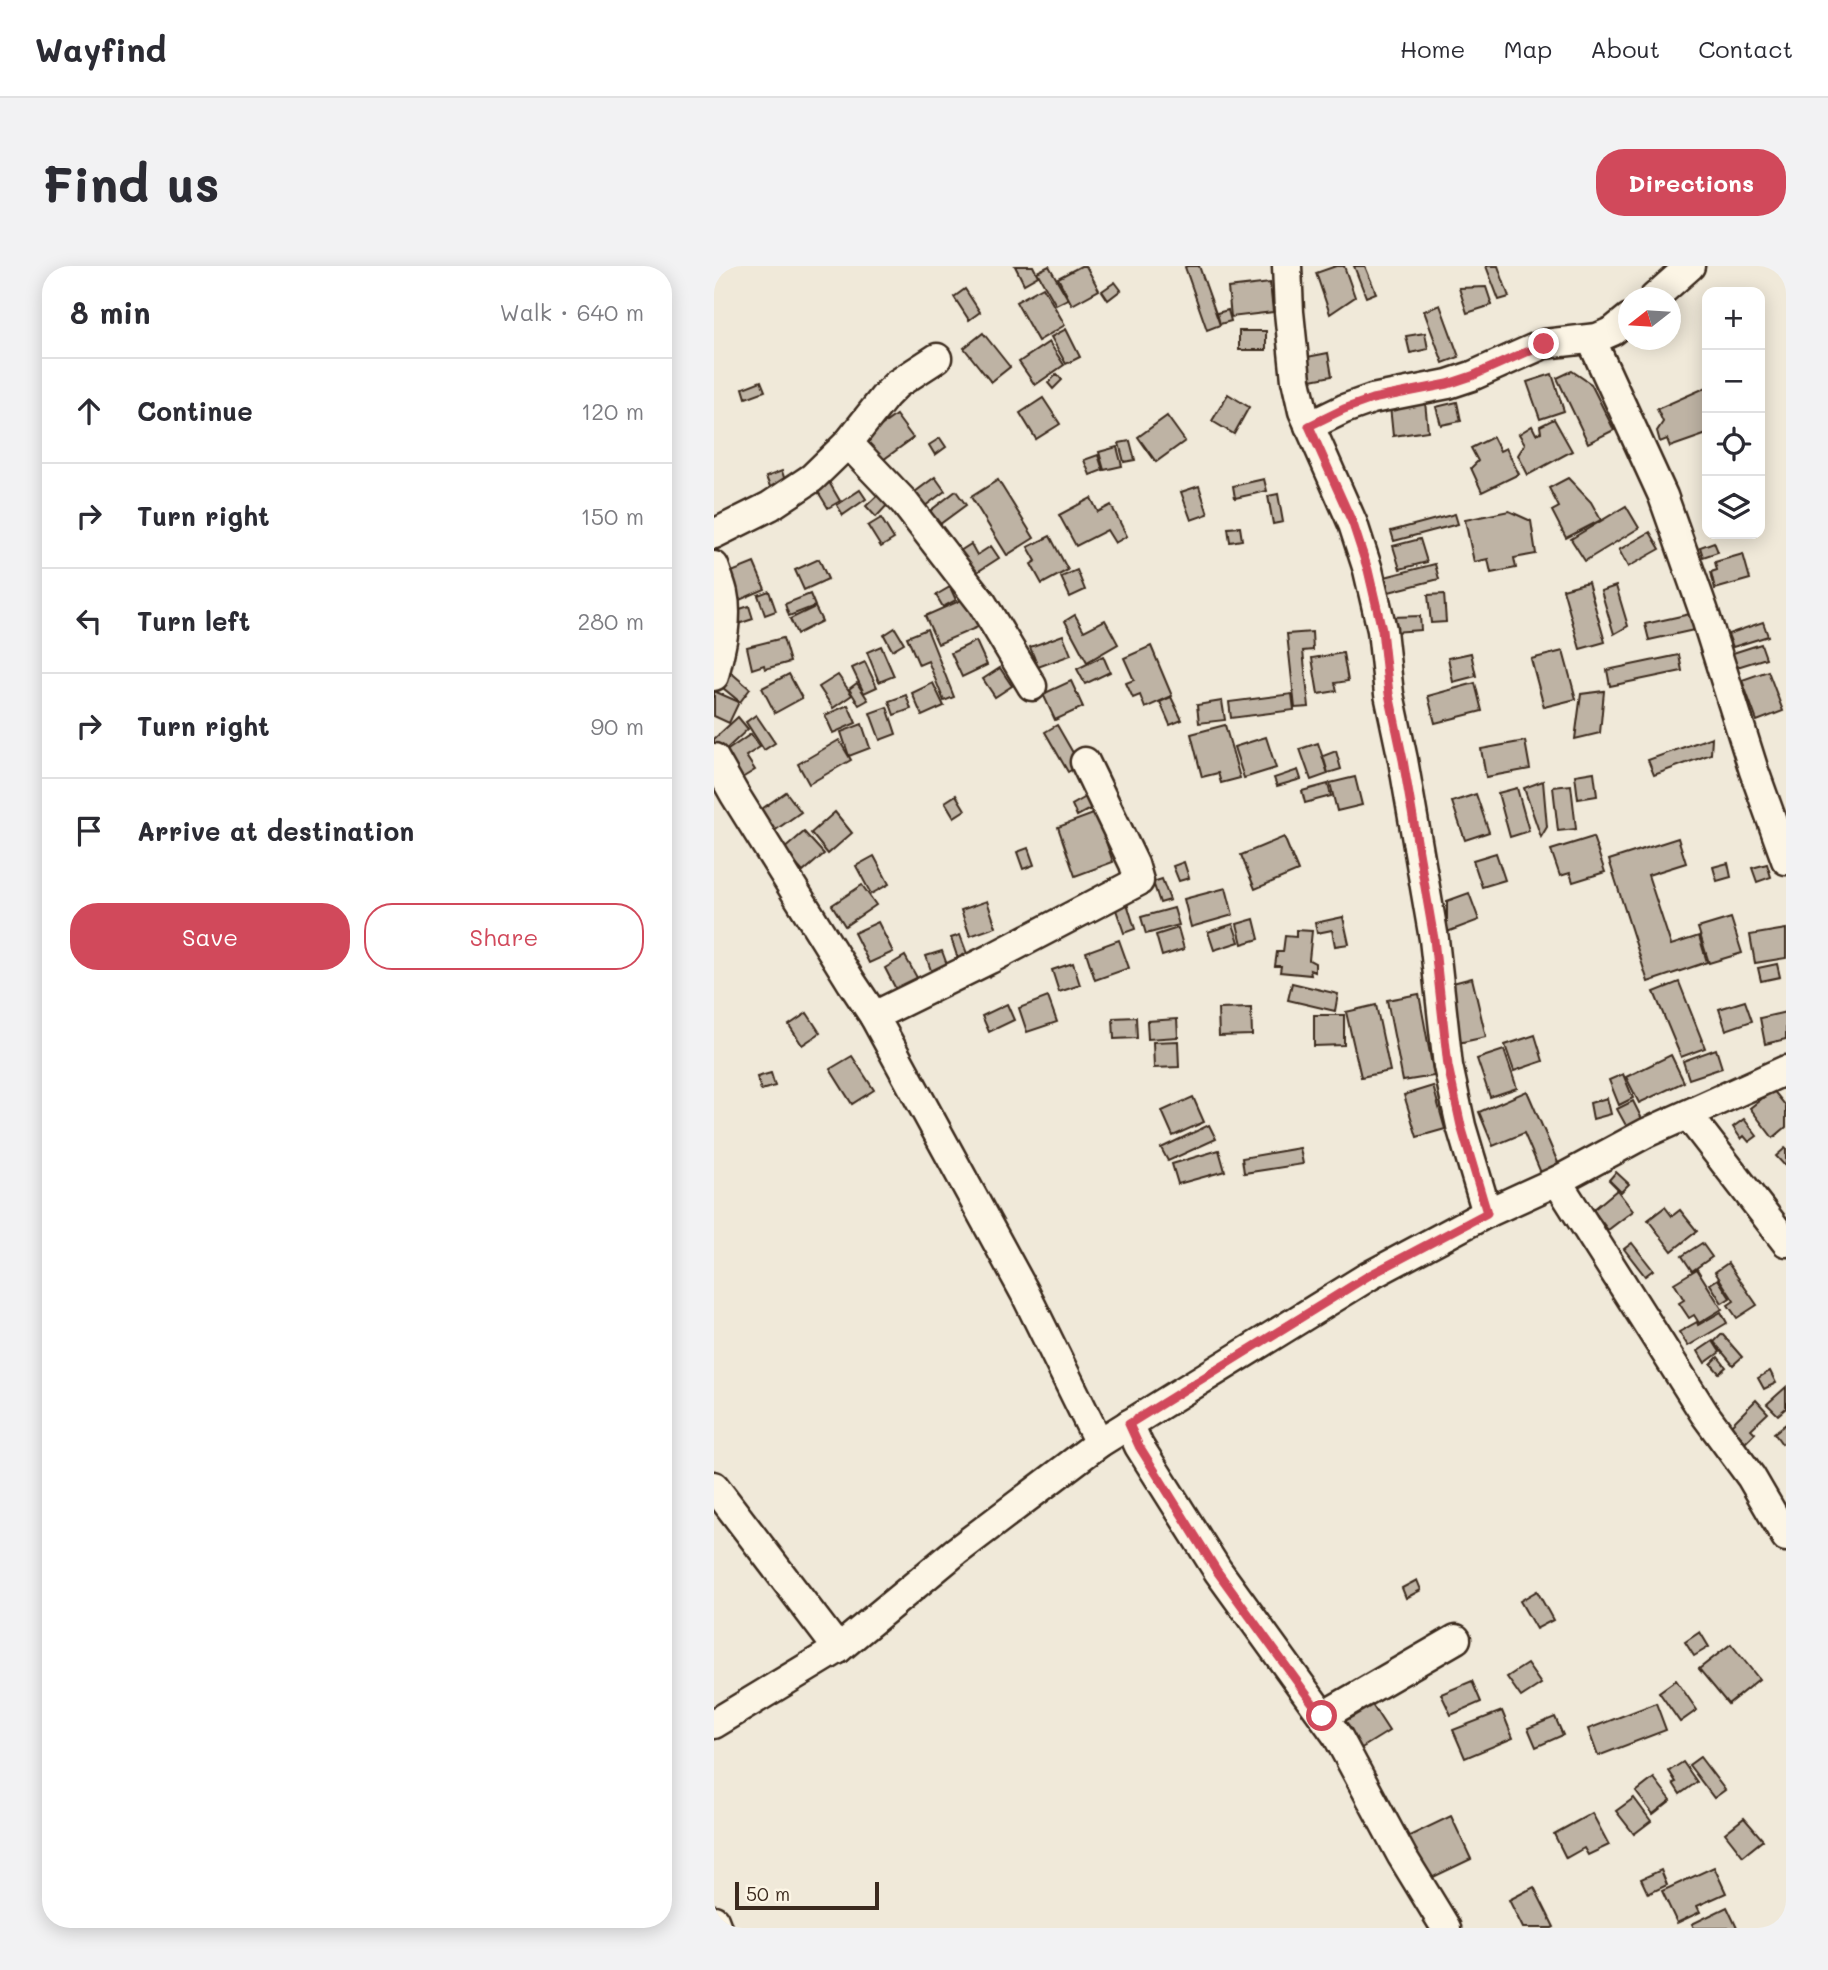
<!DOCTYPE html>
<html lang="en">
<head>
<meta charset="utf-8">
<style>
  :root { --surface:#fff; --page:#f2f2f3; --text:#2b2b33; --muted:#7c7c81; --line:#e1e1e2; --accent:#d1495b }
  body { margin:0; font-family:Mali,sans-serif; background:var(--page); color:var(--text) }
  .controls { position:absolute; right:21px; top:21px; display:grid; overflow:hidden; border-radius:14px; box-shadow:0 4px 18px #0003 }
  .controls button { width:63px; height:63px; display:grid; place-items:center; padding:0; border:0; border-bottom:2px solid var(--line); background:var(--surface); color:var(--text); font:35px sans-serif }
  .compass { position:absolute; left:904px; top:21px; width:63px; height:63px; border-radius:50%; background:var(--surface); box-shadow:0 4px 18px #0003; rotate:253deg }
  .scale { position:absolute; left:21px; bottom:18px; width:144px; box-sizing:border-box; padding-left:7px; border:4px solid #3b2a1e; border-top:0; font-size:19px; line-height:24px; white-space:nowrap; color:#3b2a1e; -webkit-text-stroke:5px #fcf5e5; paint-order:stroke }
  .stop { position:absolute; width:21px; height:21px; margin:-16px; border:5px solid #d1495b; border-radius:50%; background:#fff }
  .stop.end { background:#d1495b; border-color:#fff; box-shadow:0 2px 7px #0008 }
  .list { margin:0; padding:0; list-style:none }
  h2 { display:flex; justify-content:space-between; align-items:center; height:91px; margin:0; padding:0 28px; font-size:30px }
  h2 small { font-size:23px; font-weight:400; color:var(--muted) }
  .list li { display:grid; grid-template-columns:46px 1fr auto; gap:21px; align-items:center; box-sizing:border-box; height:105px; padding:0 28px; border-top:2px solid var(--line) }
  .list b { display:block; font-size:26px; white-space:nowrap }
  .list em { font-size:23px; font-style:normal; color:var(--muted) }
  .actions { display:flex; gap:14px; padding:21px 28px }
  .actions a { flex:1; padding:16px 0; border:2px solid var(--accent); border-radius:28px; text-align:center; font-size:24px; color:var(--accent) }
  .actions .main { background:var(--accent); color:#fff }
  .icon { flex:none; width:38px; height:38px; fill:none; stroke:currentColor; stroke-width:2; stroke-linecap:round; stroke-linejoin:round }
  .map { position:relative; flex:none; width:1072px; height:1662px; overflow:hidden; border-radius:28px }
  header { display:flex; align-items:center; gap:42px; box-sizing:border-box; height:98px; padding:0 35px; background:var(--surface); border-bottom:2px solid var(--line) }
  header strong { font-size:33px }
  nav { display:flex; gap:38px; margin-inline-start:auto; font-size:24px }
  .intro { display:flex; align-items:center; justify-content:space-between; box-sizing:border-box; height:168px; padding:0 42px }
  h1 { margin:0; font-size:49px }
  .button { padding:18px 32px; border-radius:28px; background:var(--accent); color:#fff; font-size:24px; font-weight:700 }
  main { display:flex; gap:42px; padding:0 42px }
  aside { flex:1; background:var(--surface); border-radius:28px; box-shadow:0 4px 18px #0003 }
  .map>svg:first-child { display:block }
  .building { fill:#beb3a4; stroke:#3b2a1e; stroke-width:2 }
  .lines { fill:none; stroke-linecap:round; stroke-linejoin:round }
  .minor-casing { stroke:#3b2a1e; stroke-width:33 }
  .minor { stroke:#fcf5e5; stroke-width:28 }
  .route { stroke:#d1495b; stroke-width:9 }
</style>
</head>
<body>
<header>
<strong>Wayfind</strong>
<nav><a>Home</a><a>Map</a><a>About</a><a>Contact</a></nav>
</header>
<div class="intro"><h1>Find us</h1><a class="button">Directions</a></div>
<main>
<aside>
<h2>8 min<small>Walk · 640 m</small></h2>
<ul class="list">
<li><svg class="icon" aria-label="ahead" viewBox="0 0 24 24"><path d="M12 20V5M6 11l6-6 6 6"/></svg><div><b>Continue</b></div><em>120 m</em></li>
<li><svg class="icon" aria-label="right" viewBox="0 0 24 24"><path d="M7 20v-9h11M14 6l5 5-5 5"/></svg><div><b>Turn right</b></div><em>150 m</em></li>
<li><svg class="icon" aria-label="left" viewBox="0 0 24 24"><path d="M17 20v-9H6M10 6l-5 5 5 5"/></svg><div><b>Turn left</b></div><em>280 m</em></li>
<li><svg class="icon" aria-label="right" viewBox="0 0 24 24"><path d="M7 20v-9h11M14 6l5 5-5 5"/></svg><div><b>Turn right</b></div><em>90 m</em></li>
<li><svg class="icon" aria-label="arrive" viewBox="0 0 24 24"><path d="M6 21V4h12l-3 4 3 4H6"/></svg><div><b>Arrive at destination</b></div></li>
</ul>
<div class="actions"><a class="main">Save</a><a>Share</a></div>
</aside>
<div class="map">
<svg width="1072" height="1662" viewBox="0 0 1072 1662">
  <rect width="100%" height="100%" fill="#f0e9d9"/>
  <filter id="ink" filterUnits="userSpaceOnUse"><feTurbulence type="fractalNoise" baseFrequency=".0143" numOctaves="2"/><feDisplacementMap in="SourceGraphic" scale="14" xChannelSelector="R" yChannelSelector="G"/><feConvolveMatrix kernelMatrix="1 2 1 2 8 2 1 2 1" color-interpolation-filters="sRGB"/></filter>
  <g filter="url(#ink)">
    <!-- building -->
    <g class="building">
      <polygon points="301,0 319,0 324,10 310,18"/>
      <polygon points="335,0 354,33 342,39 323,6"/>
      <polygon points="367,0 372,0 385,24 358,39 344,12"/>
      <polygon points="473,0 485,0 506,59 493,64 471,1"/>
      <polygon points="622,0 630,0 641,31 616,48 602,7"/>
      <polygon points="640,0 651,0 662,27 652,31"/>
      <polygon points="772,0 784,0 795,31 785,34"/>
      <polygon points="401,16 407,24 394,34 388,25"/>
      <polygon points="556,17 559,46 517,51 514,22"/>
      <polygon points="329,21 351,59 324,75 302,36"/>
      <polygon points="772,21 778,39 753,47 745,22"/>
      <polygon points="251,23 266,46 255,54 240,31"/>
      <polygon points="726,39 745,91 729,97 710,45"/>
      <polygon points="514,44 517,55 506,58 503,47"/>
      <polygon points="352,63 366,91 352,98 337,71"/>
      <rect x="525" y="65" width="27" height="19"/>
      <polygon points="269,67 296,101 277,116 250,82"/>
      <polygon points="711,67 714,83 696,87 692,70"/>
      <polygon points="335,76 350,99 321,119 305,96"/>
      <polygon points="614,87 618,110 592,115 588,92"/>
      <polygon points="858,105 877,118 900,164 874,177 843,112"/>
      <polygon points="343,108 348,114 339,123 334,117"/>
      <polygon points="838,108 850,145 826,153 813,116"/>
      <polygon points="47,115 51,125 32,132 29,122"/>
      <polygon points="993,121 993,168 956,181 953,173 946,176 943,165 949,156 943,143"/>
      <polygon points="514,128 535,141 520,168 498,155"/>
      <polygon points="329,132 346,158 322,173 306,147"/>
      <polygon points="711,136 714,165 679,170 676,140"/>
      <polygon points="743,136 747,155 727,159 722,141"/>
      <polygon points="182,149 199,172 162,199 145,176"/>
      <polygon points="453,150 471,175 442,196 424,171"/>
      <polygon points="840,153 858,185 814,209 804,189 811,178 805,168 818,160 822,168 827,166 826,160"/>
      <polygon points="779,171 786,185 792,182 805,208 768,226 757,202 764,195 757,182"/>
      <polygon points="226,172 232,181 221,189 215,179"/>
      <polygon points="416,175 421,194 410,196 405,177"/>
      <polygon points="403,181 408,200 390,204 385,186"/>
      <polygon points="384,189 389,204 376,209 370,194"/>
      <polygon points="68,205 72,218 57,223 52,211"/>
      <polygon points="221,211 231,225 203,246 193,232"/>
      <polygon points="854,212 877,236 887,254 852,272 838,245 845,241 835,222"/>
      <polygon points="550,213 553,225 521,232 519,220"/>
      <polygon points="284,214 320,272 293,289 257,231"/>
      <polygon points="115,216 126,235 114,242 103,224"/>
      <polygon points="485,220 494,248 477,254 467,226"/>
      <polygon points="146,224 152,233 129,249 123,239"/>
      <polygon points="168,225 177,235 162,251 152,240"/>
      <polygon points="242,225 252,239 222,261 212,248"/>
      <polygon points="564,228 569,256 559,258 554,230"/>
      <polygon points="377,232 384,246 397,239 413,270 401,277 393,264 362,280 345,249"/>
      <polygon points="912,240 925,262 871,295 857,273"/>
      <polygon points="795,245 817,255 822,288 800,292 802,302 777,307 774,293 760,296 751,254"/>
      <polygon points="741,248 744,258 680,275 677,265"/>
      <polygon points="167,252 180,273 167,281 154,260"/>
      <polygon points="526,261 528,274 516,276 514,262"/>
      <polygon points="936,266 946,283 914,301 905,284"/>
      <polygon points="336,270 354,304 328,318 317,298 322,295 314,281"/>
      <polygon points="706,273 713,296 686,303 679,280"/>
      <polygon points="1000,276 1004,286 989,291 986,281"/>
      <polygon points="257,278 263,289 277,280 285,292 260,308 246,285"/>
      <polygon points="1029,288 1036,313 1001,323 997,306 1003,304 1001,296"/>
      <polygon points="105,293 114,313 90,324 81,304"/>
      <polygon points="40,297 51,323 21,336 10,309"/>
      <polygon points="721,298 725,313 671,327 667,312"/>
      <polygon points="363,304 371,324 356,331 347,311"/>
      <polygon points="874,316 891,376 866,383 849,323"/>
      <polygon points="902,320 914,360 900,368 887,325"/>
      <polygon points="236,321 242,334 229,341 222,329"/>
      <polygon points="55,325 62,345 51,349 44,329"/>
      <polygon points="96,328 101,340 75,350 71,338"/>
      <polygon points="730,328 732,356 717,357 714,329"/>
      <polygon points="252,332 264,361 224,378 211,350"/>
      <polygon points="35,340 39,353 24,358 20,345"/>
      <polygon points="101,341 108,355 83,368 76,353"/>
      <polygon points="976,348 980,364 935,374 931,358"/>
      <polygon points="361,349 370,365 391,354 404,378 373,396 351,355"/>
      <polygon points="706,350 707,364 679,366 678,351"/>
      <polygon points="1049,356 1054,370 1019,381 1014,368"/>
      <polygon points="181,362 190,377 178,384 170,369"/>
      <polygon points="213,363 240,431 230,435 214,395 205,399 193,371"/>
      <polygon points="598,366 599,384 589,385 595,441 581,442 573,368"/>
      <polygon points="349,369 357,389 324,401 316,381"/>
      <polygon points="69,372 76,396 51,403 50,399 38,403 33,381"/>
      <polygon points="262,375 273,399 248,411 237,387"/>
      <polygon points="1047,378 1052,392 1020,402 1016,388"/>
      <polygon points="167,380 180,410 165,416 153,386"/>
      <polygon points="437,380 458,430 431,442 426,429 419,432 412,417 420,414 410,392"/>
      <polygon points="849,385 862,433 830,441 817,393"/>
      <polygon points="629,387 634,415 621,417 623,425 604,428 598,392"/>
      <polygon points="757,387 762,410 739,416 734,392"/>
      <polygon points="965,389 968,405 896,420 893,404"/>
      <polygon points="389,390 396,406 371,418 363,403"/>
      <polygon points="151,396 163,421 150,427 138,402"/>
      <polygon points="286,402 298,420 281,431 269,413"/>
      <polygon points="14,404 36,423 26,436 3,417"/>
      <polygon points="1054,405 1069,445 1043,455 1028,414"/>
      <polygon points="75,408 88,432 61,447 48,422"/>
      <polygon points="124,409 138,429 119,442 105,421"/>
      <polygon points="357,415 369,441 341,454 329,428"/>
      <polygon points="143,417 154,434 145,439 135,423"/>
      <polygon points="219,417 230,440 208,450 198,427"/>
      <polygon points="761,417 768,445 721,457 714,430"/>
      <polygon points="0,425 25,436 15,457 0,450"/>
      <polygon points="890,425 886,467 861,473 867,428"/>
      <polygon points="578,428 580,444 517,452 515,436"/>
      <polygon points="192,429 197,443 180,449 175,435"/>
      <polygon points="457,431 468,454 456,459 446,436"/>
      <polygon points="508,435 511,454 485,457 483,439"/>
      <polygon points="134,439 142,457 119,467 111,449"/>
      <polygon points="173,441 182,468 166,474 156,447"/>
      <polygon points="42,449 61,477 50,484 32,456"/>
      <polygon points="24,451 34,463 8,487 0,479 0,473"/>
      <polygon points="148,458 156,482 135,490 127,466"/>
      <polygon points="343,459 366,499 354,506 331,466"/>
      <polygon points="511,459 526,512 507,517 504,507 488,511 477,468"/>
      <polygon points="37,468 46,481 32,490 41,504 28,512 11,486"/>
      <polygon points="552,471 562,502 530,512 520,481"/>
      <polygon points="998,471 997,488 940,509 934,494"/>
      <polygon points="125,474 137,494 95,518 84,498"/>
      <polygon points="811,475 816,503 772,511 767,483"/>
      <polygon points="604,477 614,508 597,514 586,483"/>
      <polygon points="622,485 627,503 614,507 609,490"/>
      <polygon points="584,504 587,513 563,520 560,512"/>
      <polygon points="880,506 883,530 864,533 861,509"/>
      <polygon points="641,511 648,539 623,545 616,517"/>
      <polygon points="829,515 833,561 827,571 810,522"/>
      <polygon points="614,518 617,530 591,537 588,525"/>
      <polygon points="857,519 862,563 844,565 839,521"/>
      <polygon points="803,522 815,565 796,571 784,527"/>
      <polygon points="72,526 87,546 60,565 45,545"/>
      <polygon points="762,528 775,566 751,574 738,536"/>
      <polygon points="242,529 251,544 240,551 231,536"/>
      <polygon points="372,531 378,542 363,550 358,539"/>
      <polygon points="121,546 138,567 114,588 97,567"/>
      <polygon points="382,547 399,596 361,610 344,561"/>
      <polygon points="90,566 110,588 89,606 69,584"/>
      <polygon points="570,571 584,605 541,623 527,589"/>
      <polygon points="879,571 891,606 859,616 856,607 846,610 837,584"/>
      <polygon points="964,572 972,597 934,609 957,679 985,670 993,696 934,716 895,594"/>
      <polygon points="314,582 320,599 309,603 303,586"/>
      <polygon points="782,587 791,614 768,621 759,594"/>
      <polygon points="160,590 175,618 157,628 142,600"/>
      <polygon points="470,596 475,612 465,615 459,600"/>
      <polygon points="1014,597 1017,611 1003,615 999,601"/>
      <polygon points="1053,598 1057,611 1043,616 1038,602"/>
      <polygon points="448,613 456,634 446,637 439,616"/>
      <polygon points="148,619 162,639 131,660 118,639"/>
      <polygon points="512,622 519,649 477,661 470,633"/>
      <polygon points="755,627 765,654 733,666 733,635"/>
      <polygon points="412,634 421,663 410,667 400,638"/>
      <polygon points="273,635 282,661 256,670 247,644"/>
      <polygon points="460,642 465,659 432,668 427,651"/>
      <polygon points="629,651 635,678 621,680 618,664 603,667 601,657"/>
      <polygon points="1017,652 1028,687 995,697 984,662"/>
      <polygon points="540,653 545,673 528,678 523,658"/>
      <polygon points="164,656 179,686 155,697 140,667"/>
      <polygon points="519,658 525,676 500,684 494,666"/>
      <polygon points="464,662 470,683 448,690 442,669"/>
      <polygon points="1072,663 1072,692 1041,697 1036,669"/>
      <polygon points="582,664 598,665 595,694 601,697 601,706 596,704 597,709 566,706 567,700 561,700 563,686 569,686 571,670 582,671"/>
      <polygon points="246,669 255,693 245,696 237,672"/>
      <polygon points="405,674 415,702 381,714 372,686"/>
      <polygon points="228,685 236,707 220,713 212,690"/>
      <polygon points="191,690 206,717 185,729 171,702"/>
      <polygon points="359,697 366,719 345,726 338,704"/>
      <polygon points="1063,698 1066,711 1047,715 1044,702"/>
      <polygon points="758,712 772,771 744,777 731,719"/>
      <polygon points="965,716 991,782 967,791 940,726"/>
      <polygon points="578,717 624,728 621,745 574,734"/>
      <polygon points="705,728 720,810 689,815 673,734"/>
      <polygon points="334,731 343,756 313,766 305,742"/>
      <polygon points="1031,735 1038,755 1012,764 1005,743"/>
      <polygon points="293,738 300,754 275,766 268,750"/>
      <polygon points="662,739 676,805 647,811 632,746"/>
      <polygon points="537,742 538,769 505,770 504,743"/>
      <polygon points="1072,746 1072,773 1051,778 1046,752"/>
      <polygon points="93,747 106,767 88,779 75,759"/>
      <polygon points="600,749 630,749 630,779 600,780"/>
      <polygon points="422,751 423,772 400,773 399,752"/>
      <polygon points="463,753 464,771 434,773 433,755"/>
      <polygon points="821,769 829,795 800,805 791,779"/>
      <polygon points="464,775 465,801 440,802 439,776"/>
      <polygon points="1002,783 1008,802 975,813 969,795"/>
      <polygon points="790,784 803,822 776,831 763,793"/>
      <polygon points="957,789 970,816 925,837 912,811"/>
      <polygon points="138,790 160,824 138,838 116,803"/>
      <polygon points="57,807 61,820 47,824 43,811"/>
      <polygon points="909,808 919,832 905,839 895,814"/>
      <polygon points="719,820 731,863 703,871 690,829"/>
      <polygon points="1059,824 1072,840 1072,861 1059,872 1036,842"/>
      <polygon points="813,825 845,899 827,907 810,867 779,880 765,846"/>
      <polygon points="479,831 490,856 459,870 448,845"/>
      <polygon points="893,832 897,848 879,853 876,837"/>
      <polygon points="919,835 931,859 916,867 903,843"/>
      <polygon points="1030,853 1043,870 1035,876 1030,870 1027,873 1019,861"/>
      <polygon points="495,859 502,873 454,895 447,882"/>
      <polygon points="586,882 589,898 530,907 528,892"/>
      <polygon points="1071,882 1072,883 1072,901 1062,890"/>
      <polygon points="505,884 511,905 464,918 458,898"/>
      <polygon points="902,906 915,918 907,926 895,914"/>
      <polygon points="903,924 919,945 894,964 879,944"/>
      <polygon points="951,941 958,950 966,944 983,965 958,985 934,954"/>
      <polygon points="918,977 939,1004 931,1010 910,983"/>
      <polygon points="988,977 998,991 978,1005 968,990"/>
      <polygon points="1014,997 1043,1039 1023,1052 1014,1039 1020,1035 1001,1006"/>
      <polygon points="983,1003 1008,1043 985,1057 980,1049 975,1052 965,1037 970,1034 960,1017"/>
      <polygon points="1004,1013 1016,1032 1008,1037 996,1018"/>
      <polygon points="1007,1046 1013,1057 974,1080 965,1066 983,1056 984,1059"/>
      <polygon points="1008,1068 1028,1091 1019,1099 1000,1076"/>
      <polygon points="999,1075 1006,1086 991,1097 984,1085"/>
      <polygon points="1004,1091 1012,1101 1005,1107 997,1098"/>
      <polygon points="1056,1105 1062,1117 1050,1123 1044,1112"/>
      <polygon points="1072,1121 1072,1142 1064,1149 1053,1138"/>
      <polygon points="1042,1134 1054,1147 1037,1163 1041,1167 1032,1176 1016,1160"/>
      <polygon points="1072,1158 1072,1175 1068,1178 1060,1167"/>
      <polygon points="703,1314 707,1324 692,1332 688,1322"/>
      <polygon points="823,1325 839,1354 822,1363 806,1335"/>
      <polygon points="986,1366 995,1381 980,1390 971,1376"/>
      <polygon points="1017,1378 1045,1413 1014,1438 985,1403"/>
      <polygon points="813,1398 827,1418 807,1431 793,1411"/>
      <polygon points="962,1414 983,1444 966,1456 945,1426"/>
      <polygon points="758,1415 767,1436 737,1449 727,1428"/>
      <polygon points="653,1431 675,1465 646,1483 624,1449"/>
      <polygon points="942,1437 952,1464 884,1490 874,1463"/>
      <polygon points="788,1445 799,1472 751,1492 739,1464"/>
      <polygon points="841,1451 849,1469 822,1481 814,1462"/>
      <polygon points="986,1491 1011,1524 1000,1532 975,1499"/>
      <polygon points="969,1496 983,1516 966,1528 959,1517 962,1516 955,1505"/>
      <polygon points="940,1512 957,1534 939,1548 922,1526"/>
      <polygon points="920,1532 937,1555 920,1568 902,1545"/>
      <polygon points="878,1547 895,1579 874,1589 870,1582 852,1592 840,1568"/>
      <polygon points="737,1550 757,1593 709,1616 689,1573"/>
      <polygon points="1030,1552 1049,1574 1029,1590 1011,1567"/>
      <polygon points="1000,1601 1012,1627 983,1640 986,1646 963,1657 948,1625"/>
      <polygon points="947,1604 953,1619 934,1628 927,1613"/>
      <polygon points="820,1621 840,1661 838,1662 809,1662 795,1634"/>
      <polygon points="1013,1641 1023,1662 980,1662 978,1658"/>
    </g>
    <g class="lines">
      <!-- minor casing -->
      <g class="minor-casing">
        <g id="minor">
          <polyline points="573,0 575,46 582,114 589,145 639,258 654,304 668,364 675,428 689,494 720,673 734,800 747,860 773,947"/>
          <polyline points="940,32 976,0"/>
          <polyline points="877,73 949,230 990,346 1040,505 1072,594"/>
          <polyline points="595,160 630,143 658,133 734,118 758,110 830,78 883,72 899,65 915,52"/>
          <polyline points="134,177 190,236 268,337 318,420"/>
          <polyline points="0,268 56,240 98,212 134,177 172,129 183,118 223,92"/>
          <path d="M0,300C3,309 7,318 9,327C15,354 6,384 0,410"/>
          <polyline points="0,492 21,529 138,717 160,750 311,1027 385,1177"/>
          <polyline points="160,750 276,693 425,615 420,598 371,496"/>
          <polyline points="974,849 1072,976"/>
          <polyline points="843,915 990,1147 1037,1211 1072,1271"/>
          <polyline points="415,1158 425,1180 504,1305 624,1471 688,1590 732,1662"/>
          <polyline points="0,1220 124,1383"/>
          <polyline points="609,1450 742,1373"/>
          <polyline points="0,1458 124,1383 240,1287 385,1177 655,1010 773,947 843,915 932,867 1072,804"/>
          <polyline points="0,1654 3,1662"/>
        </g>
      </g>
      <!-- minor -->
      <use href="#minor" class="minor"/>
    </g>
  </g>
  <g class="lines" filter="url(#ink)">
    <!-- route -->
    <polyline class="route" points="608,1450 503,1305 425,1180 415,1158 654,1010 773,947 747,860 734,800 720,673 689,494 675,428 668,364 654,304 639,258 595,160 630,143 658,133 734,118 758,110 830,78"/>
  </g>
</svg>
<div class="controls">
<button>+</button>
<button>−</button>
<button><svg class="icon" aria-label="locate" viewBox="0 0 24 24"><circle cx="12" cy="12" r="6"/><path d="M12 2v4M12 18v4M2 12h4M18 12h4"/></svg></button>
<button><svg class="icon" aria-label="layers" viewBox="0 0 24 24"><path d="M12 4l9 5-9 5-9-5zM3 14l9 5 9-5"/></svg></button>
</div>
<svg class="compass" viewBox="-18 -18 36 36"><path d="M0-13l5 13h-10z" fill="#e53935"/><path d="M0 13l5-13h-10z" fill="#7c7c81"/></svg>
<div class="scale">50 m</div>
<div class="stop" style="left:608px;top:1450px"></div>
<div class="stop end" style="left:830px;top:78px"></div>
</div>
</main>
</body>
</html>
